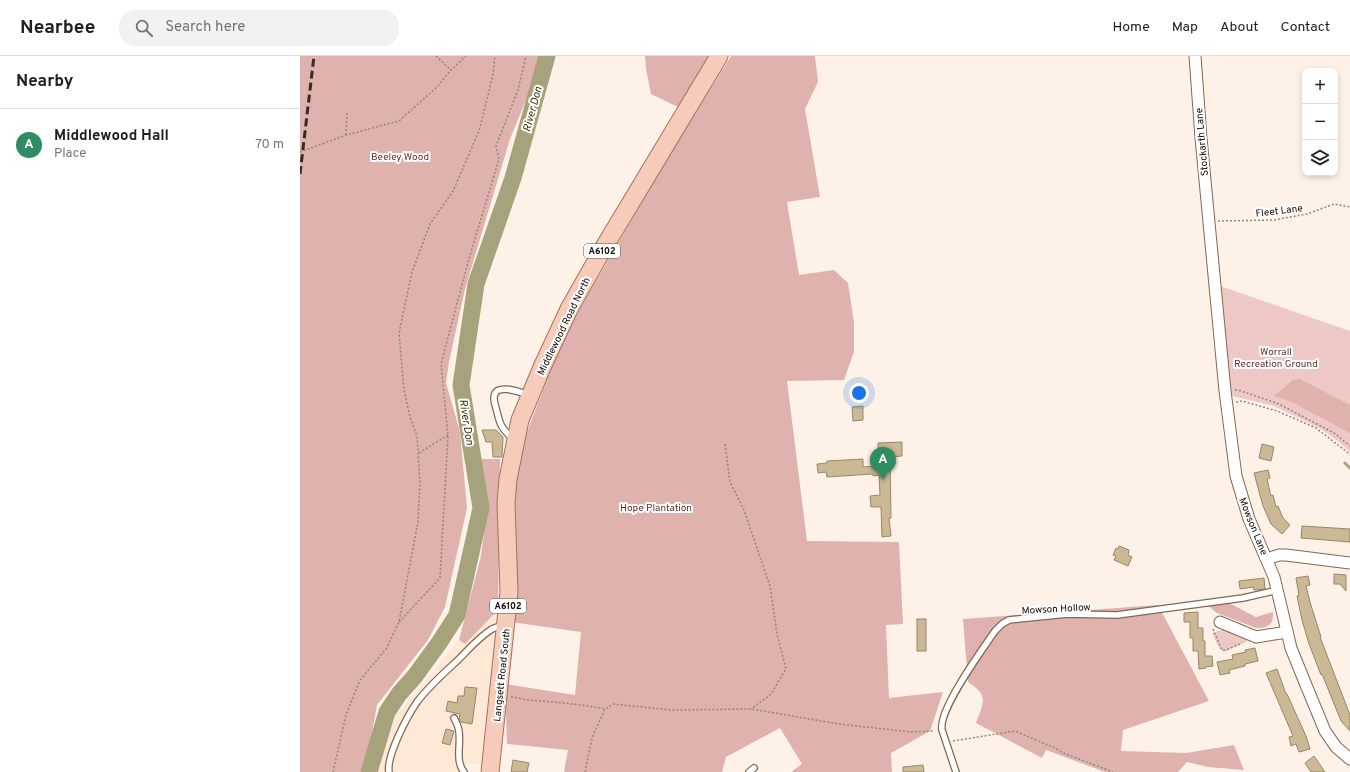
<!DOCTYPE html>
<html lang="en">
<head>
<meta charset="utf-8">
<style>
  :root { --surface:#fff; --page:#f2f2f2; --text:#202124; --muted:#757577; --line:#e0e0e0; --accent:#308c63 }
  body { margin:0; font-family:Overpass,sans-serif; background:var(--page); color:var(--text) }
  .controls { position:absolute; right:12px; top:12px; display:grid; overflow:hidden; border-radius:8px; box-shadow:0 2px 6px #0003 }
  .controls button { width:36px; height:36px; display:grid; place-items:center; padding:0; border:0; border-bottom:1px solid var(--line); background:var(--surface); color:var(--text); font:20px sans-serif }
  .you { position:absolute; left:559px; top:337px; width:14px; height:14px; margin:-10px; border:3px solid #fff; border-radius:50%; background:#1a73e8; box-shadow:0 0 0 6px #1a73e833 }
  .badge { display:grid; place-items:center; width:26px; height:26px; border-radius:50%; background:var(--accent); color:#fff; font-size:13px; font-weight:700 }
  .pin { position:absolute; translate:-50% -33px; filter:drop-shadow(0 1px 2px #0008) }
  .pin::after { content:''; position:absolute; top:21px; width:14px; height:12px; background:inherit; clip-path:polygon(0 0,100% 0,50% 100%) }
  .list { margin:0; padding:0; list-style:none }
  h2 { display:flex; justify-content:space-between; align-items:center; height:52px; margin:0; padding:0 16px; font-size:17px }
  h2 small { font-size:13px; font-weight:400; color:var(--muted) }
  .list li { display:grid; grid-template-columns:26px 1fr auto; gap:12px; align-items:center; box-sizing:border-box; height:72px; padding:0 16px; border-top:1px solid var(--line) }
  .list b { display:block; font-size:15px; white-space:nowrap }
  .list p { margin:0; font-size:13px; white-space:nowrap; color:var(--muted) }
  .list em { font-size:13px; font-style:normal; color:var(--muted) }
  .icon { flex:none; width:22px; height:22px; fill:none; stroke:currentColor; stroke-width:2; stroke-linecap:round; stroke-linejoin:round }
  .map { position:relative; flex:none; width:1050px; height:716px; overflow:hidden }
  header { display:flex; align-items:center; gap:24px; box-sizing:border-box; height:56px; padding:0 20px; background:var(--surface); border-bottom:1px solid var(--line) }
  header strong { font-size:19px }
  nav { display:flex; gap:22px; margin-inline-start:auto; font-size:14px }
  .search { width:280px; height:36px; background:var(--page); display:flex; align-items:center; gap:10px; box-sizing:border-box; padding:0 14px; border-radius:16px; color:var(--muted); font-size:15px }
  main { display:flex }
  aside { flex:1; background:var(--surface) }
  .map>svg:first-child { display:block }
  .built { fill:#fee8d6 }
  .green { fill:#edc8c5 }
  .forest { fill:#dfb2ae }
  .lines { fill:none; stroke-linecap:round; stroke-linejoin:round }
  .stream { stroke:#a6a27c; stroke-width:3 }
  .river { stroke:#a6a27c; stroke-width:17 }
  .building { fill:#cbb894; stroke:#978769 }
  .lane-casing { stroke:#826852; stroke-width:8 }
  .street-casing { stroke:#826852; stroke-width:13 }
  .primary-casing { stroke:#a3715b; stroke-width:19 }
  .path { stroke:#92877e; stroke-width:1.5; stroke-dasharray:2 2; stroke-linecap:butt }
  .lane { stroke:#fff; stroke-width:5.5 }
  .street { stroke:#fff; stroke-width:11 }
  .primary { stroke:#f7cbb9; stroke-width:17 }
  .rail { stroke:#362b25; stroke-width:3; stroke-dasharray:8 4; stroke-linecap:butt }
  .labels { text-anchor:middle; stroke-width:4; stroke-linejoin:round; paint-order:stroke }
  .shield { fill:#fff; stroke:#5a534f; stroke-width:1 }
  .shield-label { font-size:9px; font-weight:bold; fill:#130903 }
  .street-label { font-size:10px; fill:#130903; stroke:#fff }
  .park-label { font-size:10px; fill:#662d2b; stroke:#fff }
  .water-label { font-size:11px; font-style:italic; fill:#383200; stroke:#fff }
</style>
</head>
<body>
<header>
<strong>Nearbee</strong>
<div class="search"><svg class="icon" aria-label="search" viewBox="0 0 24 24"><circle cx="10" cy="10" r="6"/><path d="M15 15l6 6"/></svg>Search here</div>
<nav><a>Home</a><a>Map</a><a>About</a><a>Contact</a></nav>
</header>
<main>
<aside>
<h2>Nearby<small></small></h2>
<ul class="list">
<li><span class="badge">A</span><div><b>Middlewood Hall</b><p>Place</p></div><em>70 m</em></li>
</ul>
</aside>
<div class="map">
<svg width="1050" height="716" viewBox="0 0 1050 716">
  <rect width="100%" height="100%" fill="#fef2e8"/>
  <!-- built -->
  <polygon class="built" points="198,554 181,708 165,708 162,716 79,716 83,696 95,661 159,584 165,588"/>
  <!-- green -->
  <g class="green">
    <polygon points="920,230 1050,275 1050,396 1039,386 1021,373 974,350 932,340"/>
    <polygon points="925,573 947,584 946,586 924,596 919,592 912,577"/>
  </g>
  <!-- forest -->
  <g class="forest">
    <polygon points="0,0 244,0 210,83 165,233 149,306 146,327 160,376 167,452 145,551 128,584 77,649 65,716 0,716"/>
    <polygon points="345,0 413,0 380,52 351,38 346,13"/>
    <polygon points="431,0 515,0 518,26 505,53 520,141 487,146 499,219 534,214 548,227 554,267 554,296 544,324 487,325 507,485 599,486 603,568 586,569 589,642 643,636 630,675 591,697 592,716 491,716 502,708 480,672 426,701 422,716 264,716 268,694 207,688 205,628 275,639 281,576 211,566 210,433 225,381 264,280 377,86"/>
    <polygon points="1000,323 1050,349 1050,377 992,346 974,340 993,324"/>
    <polygon points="180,403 200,403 198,554 165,588 159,584 181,500 187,453"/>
    <path d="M927,546L956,561L973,556C974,569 968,572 956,572L917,557L907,549Z"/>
    <path d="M858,549L909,645L823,674L821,695L886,697L934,689L944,714L908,711L887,706L878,716H805L746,694L742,702L676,667C684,645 689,640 668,626L663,563Z"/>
  </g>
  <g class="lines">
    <!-- stream -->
    <polyline class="stream" points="1045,407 1050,412"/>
    <!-- river -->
    <polyline class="river" points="69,716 87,656 99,638 115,620 139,587 157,559 181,452 161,329 176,228 213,122 247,0"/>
  </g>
  <!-- building -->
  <g class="building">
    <polygon points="563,350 563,364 553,365 552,351"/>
    <polygon points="182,374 196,374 203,381 202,401 193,401 192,386 186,386"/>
    <polygon points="602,386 602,400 590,401 591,462 589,462 591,480 582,481 581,451 571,451 570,440 580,439 579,419 573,420 573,418 527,421 526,416 518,417 517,408 527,407 527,405 563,403 563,411 579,410 578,387"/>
    <polygon points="962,388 974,391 971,405 959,402"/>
    <polygon points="968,414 970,422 967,423 971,440 973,439 976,451 978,450 983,462 990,469 982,478 971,468 963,450 954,417"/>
    <polygon points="1002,470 1050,473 1050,486 1001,482"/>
    <polygon points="819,490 829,494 828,499 832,501 828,510 814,504 816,500 813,499 816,492 818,493"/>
    <polygon points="1034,518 1046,519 1046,535 1040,528 1034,528"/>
    <polygon points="1008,520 1010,529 1006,530 1010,546 1021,581 1020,581 1050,659 1050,675 1041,665 1022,618 1021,619 1009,588 1002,564 997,540 999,539 996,522"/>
    <polygon points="964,522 965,533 954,534 953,531 940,533 939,525"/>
    <polygon points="898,556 898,572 903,572 903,585 905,585 905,600 912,600 913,610 905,611 906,612 899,613 898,595 893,595 893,582 890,582 890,566 884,566 884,557"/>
    <rect x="617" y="563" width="9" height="32"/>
    <polygon points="955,592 958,605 945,608 945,610 929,614 930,617 920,619 917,606 933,603 932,599 946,596 945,594"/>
    <polygon points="977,613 986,638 987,638 1006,680 1010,693 999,696 996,688 991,690 989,681 993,680 966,617"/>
    <polygon points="165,631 177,632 172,668 161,666 159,663 160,658 146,655 148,645 157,647 158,640 164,640"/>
    <polygon points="146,673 154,675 150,689 142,687"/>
    <polygon points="1014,700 1025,716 1011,716 1005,707"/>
    <polygon points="213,704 229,707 227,716 211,716"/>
    <polygon points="623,709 624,716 603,716 603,711"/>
  </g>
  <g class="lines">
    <!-- lane casing -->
    <g class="lane-casing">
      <g id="lane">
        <path d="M213,383C200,371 200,368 196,352C195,349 194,345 194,342C194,326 220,336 228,339"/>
        <path d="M154,662C156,666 159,671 159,676C161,689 155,705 164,716"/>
        <path d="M89,716C86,700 108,659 117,646C129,630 144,617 158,604C169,593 179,581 192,573C196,571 200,570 204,571"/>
        <polyline points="449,716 454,712"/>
        <path d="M656,716L642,674C638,654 682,594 695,575L702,568L709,564L767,558L817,559L943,542L978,534"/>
      </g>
    </g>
    <!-- street casing -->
    <g class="street-casing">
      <g id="street">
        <polyline points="895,0 901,82 925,335 936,420 949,463 974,521 991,592 1006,629 1025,675 1036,691 1050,703"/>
        <polyline points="967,503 979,499 986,499 1050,507"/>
        <polyline points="920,566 956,581 987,576"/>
      </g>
    </g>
    <!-- primary casing -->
    <g class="primary-casing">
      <polyline id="primary" points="190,716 209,536 206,447 208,423 220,364 243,309 269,253 303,193 419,0"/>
    </g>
    <!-- path -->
    <g class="path">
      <polyline points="136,0 151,14"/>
      <polyline points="46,79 47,55"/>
      <polyline points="0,96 46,79 99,65 136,32 151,14 166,0"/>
      <polyline points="918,165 974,164 1007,158 1034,148 1050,151"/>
      <polyline points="935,334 938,334 979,348 1034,377 1050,390"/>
      <polyline points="936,346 942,345 977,355 1016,372 1047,396 1050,399"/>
      <polyline points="425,388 430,426 444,454 470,530 477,578 486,613 471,638 451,653"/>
      <polyline points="119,397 148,379"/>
      <polyline points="99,566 140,522 148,379 141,308 168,206 199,103 196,90 218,34 226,0"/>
      <polyline points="913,573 922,594 926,594 942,587"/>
      <path d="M211,641C217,641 223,644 229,644C255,646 280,648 305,653L313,648L372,654L451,653L539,668L611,676L634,675"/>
      <polyline points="653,685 715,675 755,692 763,697 813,716"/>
      <polyline points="33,716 46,659 60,624 86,593 99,566 118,466 120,426 117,380 110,361 104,334 99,277 112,216 130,168 153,135 179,75 193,19 195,0"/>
      <polyline points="285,716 292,682 305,653"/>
    </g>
    <!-- lane -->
    <use href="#lane" class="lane"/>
    <!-- street -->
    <use href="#street" class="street"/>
    <!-- primary -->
    <use href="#primary" class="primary"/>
    <!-- rail -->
    <polyline class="rail" points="0,118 14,0"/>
  </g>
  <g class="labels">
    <!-- shield labels -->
    <g class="shield">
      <rect x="284" y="188" width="36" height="14" rx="3"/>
      <rect x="190" y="543" width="36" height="14" rx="3"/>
    </g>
    <g class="shield-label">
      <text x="302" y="198">A6102</text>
      <text x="208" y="553">A6102</text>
    </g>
    <!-- street labels -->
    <g class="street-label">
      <text transform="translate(901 86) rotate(-95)" y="4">Stockarth Lane</text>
      <text transform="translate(979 154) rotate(-7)" y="4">Fleet Lane</text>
      <text transform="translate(263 270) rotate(-64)" y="4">Middlewood Road North</text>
      <text transform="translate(954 470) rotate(68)" y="4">Mowson Lane</text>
      <text transform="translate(756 552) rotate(-3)" y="4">Mowson Hollow</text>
      <text transform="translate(201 619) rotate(-84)" y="4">Langsett Road South</text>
    </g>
    <!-- park labels -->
    <g class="park-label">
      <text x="100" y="104">Beeley Wood</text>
      <text x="976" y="299">Worrall<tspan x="976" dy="12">Recreation Ground</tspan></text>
      <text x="356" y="455">Hope Plantation</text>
    </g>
    <!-- water labels -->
    <g class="water-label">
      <text transform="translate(232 53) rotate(-75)" y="4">River Don</text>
      <text transform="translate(167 366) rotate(81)" y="4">River Don</text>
    </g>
  </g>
</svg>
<div class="controls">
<button>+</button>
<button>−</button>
<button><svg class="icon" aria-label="layers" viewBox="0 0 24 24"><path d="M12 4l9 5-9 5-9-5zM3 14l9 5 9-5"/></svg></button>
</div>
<div class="you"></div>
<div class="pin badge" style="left:583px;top:424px">A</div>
</div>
</main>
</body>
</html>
